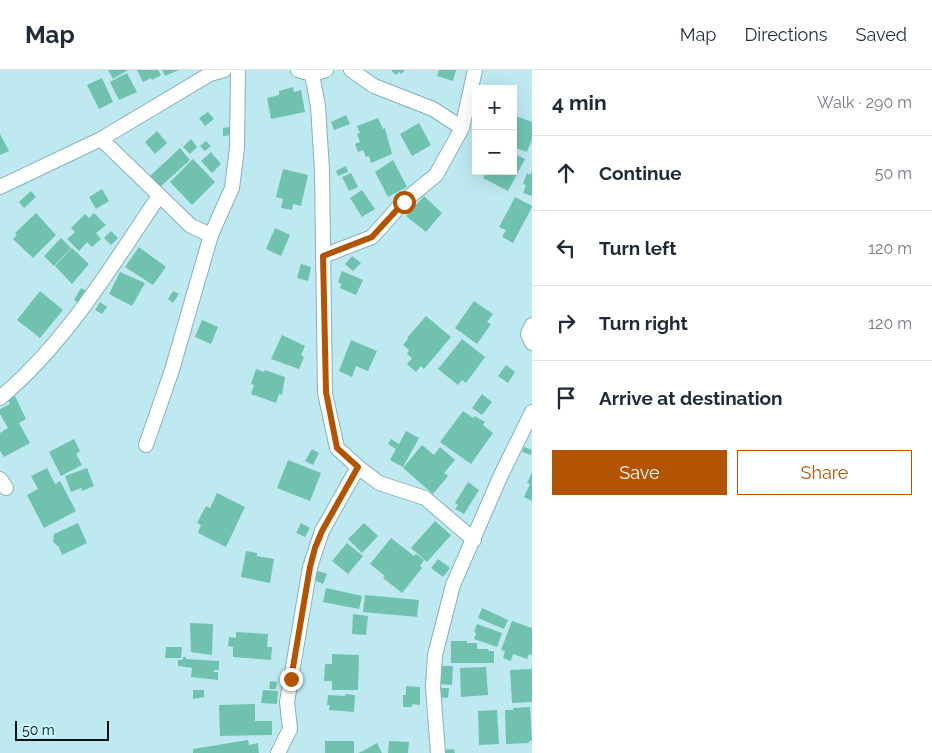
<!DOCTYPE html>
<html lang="en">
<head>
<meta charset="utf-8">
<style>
  :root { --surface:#fff; --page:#f6f6f7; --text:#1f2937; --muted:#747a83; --line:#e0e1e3; --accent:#b25403 }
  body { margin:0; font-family:Raleway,sans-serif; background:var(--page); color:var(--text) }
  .controls { position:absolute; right:15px; top:15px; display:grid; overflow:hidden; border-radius:0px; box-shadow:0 5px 20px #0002 }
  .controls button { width:45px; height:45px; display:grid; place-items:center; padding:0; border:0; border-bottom:1px solid var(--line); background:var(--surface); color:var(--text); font:25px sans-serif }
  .scale { position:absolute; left:15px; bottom:12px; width:94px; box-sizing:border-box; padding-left:5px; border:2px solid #020f12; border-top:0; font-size:14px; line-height:18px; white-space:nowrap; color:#020f12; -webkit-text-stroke:4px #cbf7fe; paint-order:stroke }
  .stop { position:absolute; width:15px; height:15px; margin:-11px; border:4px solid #b25403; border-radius:50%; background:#fff }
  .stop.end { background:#b25403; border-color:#fff; box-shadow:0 1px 5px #0008 }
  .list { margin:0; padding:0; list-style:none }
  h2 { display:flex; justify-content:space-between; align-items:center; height:65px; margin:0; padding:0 20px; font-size:21px }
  h2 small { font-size:16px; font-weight:400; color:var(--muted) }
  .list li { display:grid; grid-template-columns:32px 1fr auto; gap:15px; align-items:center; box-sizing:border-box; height:75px; padding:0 20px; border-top:1px solid var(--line) }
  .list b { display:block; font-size:19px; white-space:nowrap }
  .list em { font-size:16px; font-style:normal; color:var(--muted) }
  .actions { display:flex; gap:10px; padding:15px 20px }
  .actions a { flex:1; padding:11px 0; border:1px solid var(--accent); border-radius:0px; text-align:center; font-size:18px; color:var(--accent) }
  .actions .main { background:var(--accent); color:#fff }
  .icon { flex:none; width:28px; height:28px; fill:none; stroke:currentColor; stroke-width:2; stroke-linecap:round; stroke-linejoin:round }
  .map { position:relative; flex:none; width:532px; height:683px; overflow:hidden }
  header { display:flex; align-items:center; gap:30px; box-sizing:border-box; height:70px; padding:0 25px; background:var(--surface); border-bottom:1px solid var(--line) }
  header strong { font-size:24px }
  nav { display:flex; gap:28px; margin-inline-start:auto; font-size:18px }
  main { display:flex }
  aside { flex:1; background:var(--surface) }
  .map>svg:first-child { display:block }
  .building { fill:#70c2ae }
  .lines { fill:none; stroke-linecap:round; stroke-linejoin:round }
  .street-casing { stroke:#87b1b8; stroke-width:16 }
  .street { stroke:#fff; stroke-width:14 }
  .route { stroke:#b25403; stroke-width:6 }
</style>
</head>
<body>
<header>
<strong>Map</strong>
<nav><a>Map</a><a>Directions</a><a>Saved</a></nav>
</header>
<main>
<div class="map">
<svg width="532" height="683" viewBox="0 0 532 683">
  <rect width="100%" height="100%" fill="#bee9f0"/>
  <!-- building -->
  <g class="building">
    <polygon points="108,0 128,0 113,9"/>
    <polygon points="137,0 158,0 161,5 152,10 151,8 143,12"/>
    <polygon points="162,0 179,0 165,6"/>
    <polygon points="391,0 405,0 401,4 399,2 396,5"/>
    <polygon points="439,0 456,0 453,11 437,6"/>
    <polygon points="127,3 137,22 119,30 110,12"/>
    <polygon points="102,8 113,32 99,39 87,15"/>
    <polygon points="293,17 294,22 301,20 305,42 271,49 267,28 279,25 279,21"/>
    <polygon points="208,42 214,49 205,56 199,48"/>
    <polygon points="346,45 350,54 334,60 331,52"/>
    <polygon points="513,45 532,52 532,69 527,82 513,77"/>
    <polygon points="378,48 383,59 385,58 392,84 371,93 369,86 366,87 363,80 358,82 355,74 360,72 357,64 360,63 357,56"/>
    <polygon points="419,53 431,75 412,86 400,64"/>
    <polygon points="230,57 231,65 223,66 223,58"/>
    <polygon points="157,61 167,73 155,84 145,72"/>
    <polygon points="0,64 9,81 0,85"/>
    <polygon points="191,69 197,77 190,84 183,77"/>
    <polygon points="206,71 211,76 205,81 200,76"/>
    <polygon points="180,78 190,90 159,118 149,107"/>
    <polygon points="211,82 221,94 212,103 201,91"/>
    <polygon points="513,83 525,89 508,121 483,108 487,101 513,101"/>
    <polygon points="193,89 215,112 192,135 170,112"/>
    <polygon points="393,90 407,117 388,127 375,102"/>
    <polygon points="346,96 348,102 338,106 336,101"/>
    <polygon points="283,99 308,105 301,136 293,134 292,140 281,138 283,129 276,127"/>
    <polygon points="532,101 532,126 523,123 526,115 523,114 527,103 530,105"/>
    <polygon points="351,103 358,117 349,121 342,107"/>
    <polygon points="102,119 109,131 96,139 89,127"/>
    <polygon points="362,120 375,139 362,147 350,128"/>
    <polygon points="31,121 36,127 24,138 19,132"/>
    <polygon points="424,126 442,143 426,162 406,146"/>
    <polygon points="515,127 532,136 532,137 513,173 502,167 506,160 499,157"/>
    <polygon points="36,143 56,165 33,188 13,169 17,165 15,163"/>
    <polygon points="94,143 106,155 96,163 101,169 92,177 87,172 79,181 67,169 75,162 71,158 85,144 89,148"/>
    <polygon points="275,158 290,165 281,186 266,179"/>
    <polygon points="111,161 118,168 111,175 104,168"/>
    <polygon points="61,168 71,178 54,196 44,186"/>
    <polygon points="139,177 166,197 153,215 125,197"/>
    <polygon points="72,178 89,194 72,214 55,196"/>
    <polygon points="352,186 361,193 353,201 345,194"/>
    <polygon points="301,194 311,197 308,211 297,208"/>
    <polygon points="342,201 363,210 356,225 340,218 341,214 338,212"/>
    <polygon points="120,202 145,213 132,236 109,224"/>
    <polygon points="81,218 90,223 81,234 74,230"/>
    <polygon points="40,221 63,240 40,268 17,250"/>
    <polygon points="173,221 179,224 173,233 168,229"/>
    <polygon points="474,231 493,244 487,252 491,254 477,274 455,258"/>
    <polygon points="100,232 107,237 102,244 95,240"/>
    <polygon points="426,246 451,267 424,299 421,296 416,302 407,294 412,288 407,284 409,280 403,275 408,269 407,268"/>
    <polygon points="202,250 218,257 211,274 195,267"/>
    <polygon points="282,265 305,276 301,285 304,287 299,299 271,289"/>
    <polygon points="462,269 485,287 466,313 462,310 458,315 438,299"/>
    <polygon points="351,270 377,281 368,301 356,296 352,307 339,301"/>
    <polygon points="506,295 515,302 508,313 498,306"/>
    <polygon points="256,299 264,302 265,300 285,307 282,325 279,324 276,333 251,324 254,315 251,314"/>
    <polygon points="482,324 492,332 482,345 472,338"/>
    <polygon points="15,326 26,349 19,353 30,373 4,387 0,381 0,363 8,358 0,344 0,339 10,334 8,330"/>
    <polygon points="463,341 473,348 475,346 485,352 483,355 493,363 471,394 440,372"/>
    <polygon points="406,361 419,368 403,397 390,390 396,379 388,374 391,369 399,374"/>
    <polygon points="74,369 80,381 76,384 82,395 61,406 49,382"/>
    <polygon points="422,375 434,385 440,377 455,390 444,403 448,406 433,424 403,398"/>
    <polygon points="524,377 532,380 531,385 522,382"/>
    <polygon points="312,379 319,383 313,395 305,391"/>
    <polygon points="288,390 321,403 310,431 277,418"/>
    <polygon points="47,398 55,414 60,411 76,441 44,458 27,425 38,419 31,406"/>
    <polygon points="87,398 94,416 82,421 81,418 71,422 65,406"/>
    <polygon points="532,402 532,431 524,427 530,414 527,413"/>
    <polygon points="468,412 479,420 464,444 455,439 458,435 455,433"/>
    <polygon points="217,423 245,437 226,477 198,463 201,455 197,453 206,436 210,438"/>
    <polygon points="435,451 451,465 427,492 411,478"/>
    <polygon points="78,453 87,473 62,485 59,477 53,472 54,464"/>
    <polygon points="301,453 310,458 305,467 296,463"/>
    <polygon points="364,453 378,466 362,483 348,469"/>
    <polygon points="391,468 414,486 416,484 424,490 420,496 422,498 402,523 383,508 385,506 370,494"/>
    <polygon points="347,473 363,486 348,504 332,491"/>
    <polygon points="246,481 257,483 257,486 274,489 270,513 241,507"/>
    <polygon points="438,489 450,498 443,507 431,498"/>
    <polygon points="318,501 327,504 323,514 314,510"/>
    <polygon points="326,518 362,526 359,539 323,532"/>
    <polygon points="365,525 419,530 417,547 363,542"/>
    <polygon points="482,538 508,550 504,559 478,548"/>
    <polygon points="353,544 368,546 366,565 352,564"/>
    <polygon points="512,551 532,558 532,585 529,584 527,589 513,584 511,591 503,588 505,581 501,580"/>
    <polygon points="190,553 213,554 212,585 191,582"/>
    <polygon points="477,554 502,563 497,577 474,569 476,563 474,562"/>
    <polygon points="236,562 268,564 267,577 272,577 271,590 233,587 233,577 228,576 229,567 236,568"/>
    <polygon points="451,571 467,571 467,573 477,573 477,579 488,579 489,581 494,581 494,593 451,593"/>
    <polygon points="166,577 182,577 181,588 165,588"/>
    <polygon points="332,584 359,585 358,620 332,620 332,611 324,611 325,594 332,594"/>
    <polygon points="183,587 186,587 186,589 219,591 219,600 214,600 214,602 218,602 218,610 191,607 192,598 178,596 178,590 183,590"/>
    <polygon points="438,596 453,596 452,615 437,614"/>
    <polygon points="486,597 488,625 461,627 460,598"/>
    <polygon points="532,599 532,632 512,633 510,600"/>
    <polygon points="270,611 277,612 276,619 269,619"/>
    <polygon points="406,616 420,617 420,635 412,634 412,637 403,637 403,625 406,625"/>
    <polygon points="439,618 449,618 448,628 438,627"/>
    <polygon points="193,620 204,620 204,627 193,629"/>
    <polygon points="263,620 278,621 277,634 261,633"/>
    <polygon points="346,624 355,625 354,642 329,640 330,635 327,635 328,625 345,626"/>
    <polygon points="255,634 255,651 272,651 272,665 220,666 219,635"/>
    <polygon points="530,637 532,671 529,671 529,673 506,674 505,640 513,640 513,638"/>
    <polygon points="497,640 499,674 479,675 478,641"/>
    <polygon points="248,670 249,675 258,673 259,683 193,683 193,679"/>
    <rect x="325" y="671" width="29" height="12"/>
    <polygon points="389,671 409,672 408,683 388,683"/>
    <polygon points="377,673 382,683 358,683 363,681"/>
    <polygon points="454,679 455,683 442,683 442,680"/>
  </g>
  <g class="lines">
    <!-- street casing -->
    <g class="street-casing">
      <g id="street">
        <polyline points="298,0 312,4 326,0"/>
        <polyline points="351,0 374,16 433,39 462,58"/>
        <polyline points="101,69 191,156 211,165 232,118 237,78 238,0"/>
        <polyline points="0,117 101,69 210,4 224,0"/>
        <polyline points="323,186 372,167 404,131 436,105 462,58 475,0"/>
        <polyline points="532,255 528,264 532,273"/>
        <path d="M0,328C66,273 111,197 159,126"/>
        <polyline points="146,375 172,300 211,165"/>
        <polyline points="358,397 379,413 425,428 474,470"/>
        <polyline points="0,409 6,418"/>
        <polyline points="278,683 290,659 287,632 310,497 322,461 358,397 337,378 325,323 322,100 318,36 312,4"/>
        <polyline points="438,683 433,617 435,585 453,515 501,405 532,342"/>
      </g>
    </g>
    <!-- street -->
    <use href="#street" class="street"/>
  </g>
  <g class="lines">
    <!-- route -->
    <polyline class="route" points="291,609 310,497 315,478 322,461 358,397 337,378 326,322 323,186 372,167 404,132"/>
  </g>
</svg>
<div class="controls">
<button>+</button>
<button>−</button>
</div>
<div class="scale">50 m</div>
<div class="stop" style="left:404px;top:132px"></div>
<div class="stop end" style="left:291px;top:609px"></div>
</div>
<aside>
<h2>4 min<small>Walk · 290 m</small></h2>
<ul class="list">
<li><svg class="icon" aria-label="ahead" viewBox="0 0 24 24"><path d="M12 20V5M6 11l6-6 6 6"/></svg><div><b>Continue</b></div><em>50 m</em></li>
<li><svg class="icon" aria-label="left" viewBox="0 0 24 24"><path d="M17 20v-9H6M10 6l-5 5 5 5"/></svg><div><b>Turn left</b></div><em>120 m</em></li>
<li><svg class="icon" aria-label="right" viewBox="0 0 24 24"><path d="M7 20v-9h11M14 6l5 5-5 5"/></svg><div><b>Turn right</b></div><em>120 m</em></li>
<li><svg class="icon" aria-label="arrive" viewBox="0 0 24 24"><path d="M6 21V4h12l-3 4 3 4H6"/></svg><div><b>Arrive at destination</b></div></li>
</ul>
<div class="actions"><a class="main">Save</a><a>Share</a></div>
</aside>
</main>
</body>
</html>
